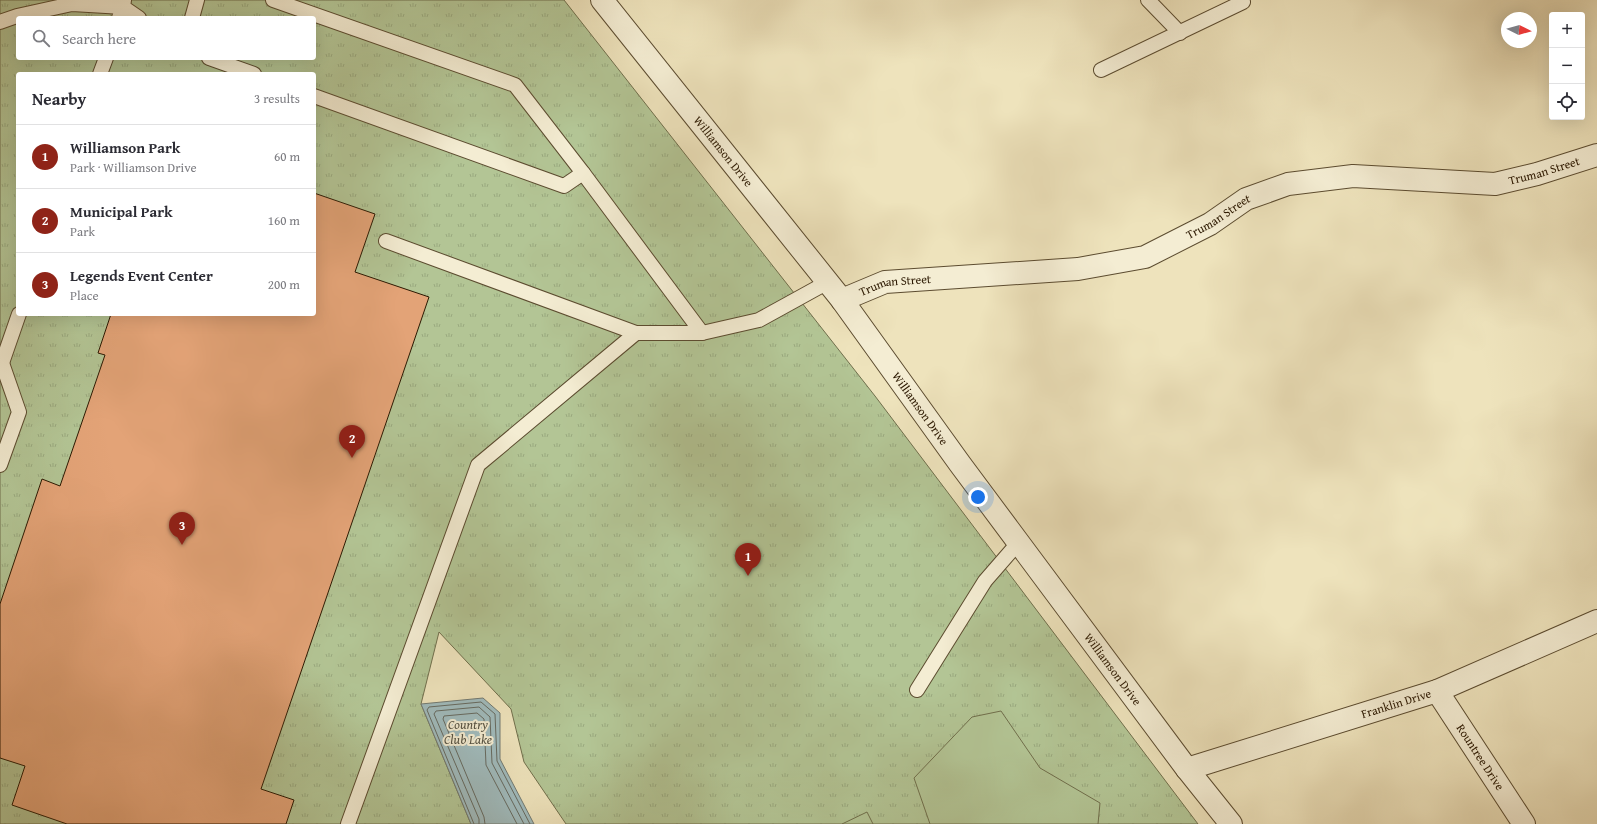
<!DOCTYPE html>
<html lang="en">
<head>
<meta charset="utf-8">
<style>
  :root { --surface:#fff; --page:#f7f7f7; --text:#2b2b33; --muted:#7c7c81; --line:#e1e1e2; --accent:#8f2418 }
  body { margin:0; font-family:"Gentium Book Plus",serif; background:var(--page); color:var(--text) }
  .controls { position:absolute; right:12px; top:12px; display:grid; overflow:hidden; border-radius:4px; box-shadow:0 4px 16px #0002 }
  .controls button { width:36px; height:36px; display:grid; place-items:center; padding:0; border:0; border-bottom:1px solid var(--line); background:var(--surface); color:var(--text); font:20px sans-serif }
  .compass { position:absolute; left:1501px; top:12px; width:36px; height:36px; border-radius:50%; background:var(--surface); box-shadow:0 4px 16px #0002; rotate:95deg }
  .you { position:absolute; left:978px; top:497px; width:14px; height:14px; margin:-10px; border:3px solid #fff; border-radius:50%; background:#1a73e8; box-shadow:0 0 0 6px #1a73e833 }
  .badge { display:grid; place-items:center; width:26px; height:26px; border-radius:50%; background:var(--accent); color:#fff; font-size:13px; font-weight:700 }
  .pin { position:absolute; translate:-50% -33px; filter:drop-shadow(0 1px 2px #0008) }
  .pin::after { content:''; position:absolute; top:21px; width:14px; height:12px; background:inherit; clip-path:polygon(0 0,100% 0,50% 100%) }
  .list { margin:0; padding:0; list-style:none }
  h2 { display:flex; justify-content:space-between; align-items:center; height:52px; margin:0; padding:0 16px; font-size:17px }
  h2 small { font-size:13px; font-weight:400; color:var(--muted) }
  .list li { display:grid; grid-template-columns:26px 1fr auto; gap:12px; align-items:center; box-sizing:border-box; height:64px; padding:0 16px; border-top:1px solid var(--line) }
  .list b { display:block; font-size:15px; white-space:nowrap }
  .list p { margin:0; font-size:13px; white-space:nowrap; color:var(--muted) }
  .list em { font-size:13px; font-style:normal; color:var(--muted) }
  .icon { flex:none; width:22px; height:22px; fill:none; stroke:currentColor; stroke-width:2; stroke-linecap:round; stroke-linejoin:round }
  .map { position:relative; flex:none; width:1597px; height:824px; overflow:hidden }
  .search { position:absolute; background:var(--surface); box-shadow:0 4px 16px #0002; left:16px; top:16px; width:300px; height:44px; display:flex; align-items:center; gap:10px; box-sizing:border-box; padding:0 14px; border-radius:4px; color:var(--muted); font-size:15px }
  .panel { position:absolute; background:var(--surface); box-shadow:0 4px 16px #0002; left:16px; top:72px; width:300px; height:244px; border-radius:4px }
  .map>svg:first-child { display:block }
  .park { fill:url(#park-tufts); stroke:#706f4c; fill-rule:evenodd }
  .garden { fill:#b3c595; stroke:#706f4c }
  .water { fill:#a0bbbd; stroke:#727a72 }
  .lines { fill:none; stroke-linecap:round; stroke-linejoin:round }
  .shore { stroke:#666a60; stroke-width:1 }
  .building { fill:#e3a377; stroke:#2c1902 }
  .service-casing { stroke:#5c4c30; stroke-width:16 }
  .minor-casing { stroke:#5c4c30; stroke-width:24 }
  .service { stroke:#f4edd3; stroke-width:14 }
  .minor { stroke:#f4edd3; stroke-width:22 }
  .labels { text-anchor:middle; stroke-width:4; stroke-linejoin:round; paint-order:stroke }
  .street-label { font-size:12px; fill:#2c1902; stroke:#f4edd3 }
  .water-label { font-size:13px; font-style:italic; fill:#555243; stroke:#f4edd3 }
</style>
</head>
<body>
<div class="map">
<svg width="1597" height="824" viewBox="0 0 1597 824">
  <defs>
    <pattern id="park-tufts" width="24" height="20" patternUnits="userSpaceOnUse"><rect width="24" height="20" fill="#b3c595"/><path d="M3 7l-1-3M5 7V3M7 7l1-3M15 17l-1-3M17 17v-4M19 17l1-3" fill="none" stroke="#9aa97f"/></pattern>
  </defs>
  <rect width="100%" height="100%" fill="#eee3bc"/>
  <filter id="stains"><feTurbulence type="fractalNoise" baseFrequency=".005" numOctaves="4"/><feColorMatrix values="0 0 0 0 .2 0 0 0 0 .09 0 0 0 0 .02 0 0 0 .5 -.17"/></filter>
  <radialGradient id="worn" r=".72"><stop offset=".6" stop-color="#630" stop-opacity="0"/><stop offset="1" stop-color="#630" stop-opacity=".3"/></radialGradient>
  <!-- park -->
  <path class="park" d="M0,0H564L875,396L1198,824H566L524,762L511,709L439,632L421,704L471,824H0ZM18,18H314V58H18ZM18,74H314V314H18Z"/>
  <!-- garden -->
  <g class="garden">
    <polygon points="1001,711 1040,768 1100,803 1098,824 930,824 914,778 972,717"/>
    <polygon points="867,812 873,824 842,824"/>
  </g>
  <!-- water -->
  <polygon class="water" points="483,698 500,713 500,759 534,824 471,824 421,704"/>
  <g class="lines">
    <!-- shore -->
    <g class="shore">
      <polyline points="474,824 427,710 429,707 481,702 495,714 497,761 530,824"/>
      <polyline points="479,824 479,819 434,714 436,711 479,707 490,717 492,763 524,824"/>
      <polyline points="485,824 484,817 443,719 444,716 477,713 484,719 486,765 517,824"/>
    </g>
  </g>
  <!-- building -->
  <polygon class="building" points="314,193 375,214 355,272 429,297 261,789 294,800 286,824 67,824 12,805 25,766 0,758 0,604 42,479 60,486 105,355 98,353 111,314 314,314"/>
  <g class="lines">
    <!-- service casing -->
    <g class="service-casing">
      <g id="service">
        <polyline points="124,0 123,7 139,18"/>
        <polyline points="273,0 515,85 583,173 564,186 314,96"/>
        <polyline points="1148,0 1180,33"/>
        <polyline points="192,18 197,0"/>
        <polyline points="0,22 17,16 72,4 123,7 119,18"/>
        <polyline points="209,58 254,74"/>
        <polyline points="1101,70 1243,2"/>
        <polyline points="100,74 106,58"/>
        <polyline points="583,173 702,333 759,320 828,282"/>
        <polyline points="386,241 636,333"/>
        <polyline points="0,362 2,363 19,412 0,465"/>
        <polyline points="2,363 19,314"/>
        <polyline points="917,690 985,581 1018,543"/>
        <polyline points="348,824 478,465 636,333 702,333"/>
      </g>
    </g>
    <!-- minor casing -->
    <g class="minor-casing">
      <g id="minor">
        <path id="s1" d="M602,0L842,300L960,464L1187,769L1231,824"/>
        <path id="s2" d="M842,300L885,282L1078,269L1145,257L1210,224L1246,199L1288,184L1353,176L1495,184L1537,174L1597,155"/>
        <path id="s3" d="M1437,691L1524,824"/>
        <path id="s4" d="M1187,769L1437,691L1597,621"/>
      </g>
    </g>
    <!-- service -->
    <use href="#service" class="service"/>
    <!-- minor -->
    <use href="#minor" class="minor"/>
  </g>
  <g class="labels">
    <!-- street labels -->
    <g class="street-label">
      <text dy="4" stroke="none"><textPath href="#s1" startOffset="194">Williamson Drive</textPath></text>
      <text dy="4" stroke="none"><textPath href="#s2" startOffset="728">Truman Street</textPath></text>
      <text dy="4" stroke="none"><textPath href="#s2" startOffset="392">Truman Street</textPath></text>
      <text dy="4" stroke="none"><textPath href="#s2" startOffset="56">Truman Street</textPath></text>
      <text dy="4" stroke="none"><textPath href="#s1" startOffset="518">Williamson Drive</textPath></text>
      <text dy="4" stroke="none"><textPath href="#s1" startOffset="842">Williamson Drive</textPath></text>
      <text dy="4" stroke="none"><textPath href="#s4" startOffset="219">Franklin Drive</textPath></text>
      <text dy="4" stroke="none"><textPath href="#s3" startOffset="79">Rountree Drive</textPath></text>
    </g>
    <!-- water labels -->
    <g class="water-label">
      <text x="468" y="729">Country<tspan x="468" dy="15">Club Lake</tspan></text>
    </g>
  </g>
  <rect width="100%" height="100%" filter="url(#stains)"/>
  <rect width="100%" height="100%" fill="url(#worn)"/>
</svg>
<div class="controls">
<button>+</button>
<button>−</button>
<button><svg class="icon" aria-label="locate" viewBox="0 0 24 24"><circle cx="12" cy="12" r="6"/><path d="M12 2v4M12 18v4M2 12h4M18 12h4"/></svg></button>
</div>
<svg class="compass" viewBox="-18 -18 36 36"><path d="M0-13l5 13h-10z" fill="#e53935"/><path d="M0 13l5-13h-10z" fill="#7c7c81"/></svg>
<div class="you"></div>
<div class="pin badge" style="left:748px;top:576px">1</div>
<div class="pin badge" style="left:352px;top:458px">2</div>
<div class="pin badge" style="left:182px;top:545px">3</div>
<div class="search"><svg class="icon" aria-label="search" viewBox="0 0 24 24"><circle cx="10" cy="10" r="6"/><path d="M15 15l6 6"/></svg>Search here</div>
<section class="panel">
<h2>Nearby<small>3 results</small></h2>
<ul class="list">
<li><span class="badge">1</span><div><b>Williamson Park</b><p>Park · Williamson Drive</p></div><em>60 m</em></li>
<li><span class="badge">2</span><div><b>Municipal Park</b><p>Park</p></div><em>160 m</em></li>
<li><span class="badge">3</span><div><b>Legends Event Center</b><p>Place</p></div><em>200 m</em></li>
</ul>
</section>
</div>
</body>
</html>
